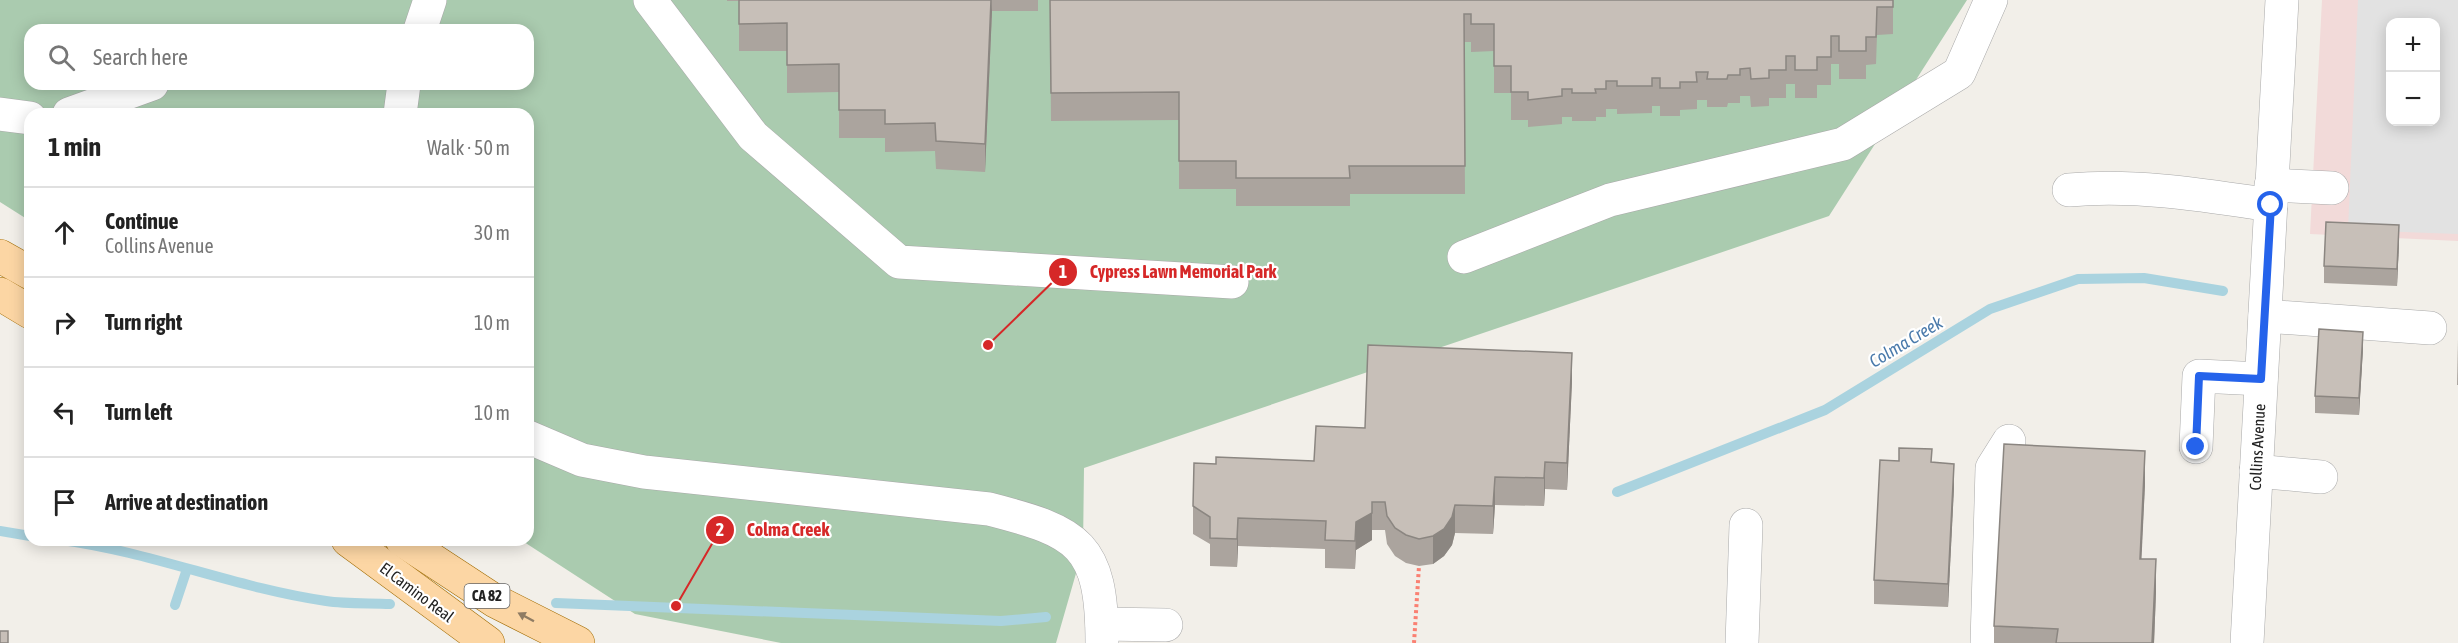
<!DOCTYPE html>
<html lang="en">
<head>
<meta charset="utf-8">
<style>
  :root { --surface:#fff; --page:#f6f6f6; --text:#222; --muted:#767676; --line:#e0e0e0 }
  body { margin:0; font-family:"Asap Condensed",sans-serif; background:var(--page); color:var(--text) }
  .controls { position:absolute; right:18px; top:18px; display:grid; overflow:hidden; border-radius:12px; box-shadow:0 3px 15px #0003 }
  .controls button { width:54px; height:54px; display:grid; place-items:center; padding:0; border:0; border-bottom:2px solid var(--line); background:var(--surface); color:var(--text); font:30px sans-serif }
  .stop { position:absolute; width:18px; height:18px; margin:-14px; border:4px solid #2563eb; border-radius:50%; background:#fff }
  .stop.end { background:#2563eb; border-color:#fff; box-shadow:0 2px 6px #0008 }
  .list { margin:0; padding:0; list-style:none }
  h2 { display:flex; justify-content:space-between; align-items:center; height:78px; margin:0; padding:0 24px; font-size:26px }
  h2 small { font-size:20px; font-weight:400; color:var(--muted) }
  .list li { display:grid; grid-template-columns:39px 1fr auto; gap:18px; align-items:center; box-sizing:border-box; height:90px; padding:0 24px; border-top:2px solid var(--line) }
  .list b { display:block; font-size:22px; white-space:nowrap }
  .list p { margin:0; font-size:20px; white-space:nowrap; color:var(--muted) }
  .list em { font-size:20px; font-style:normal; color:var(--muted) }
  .icon { flex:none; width:33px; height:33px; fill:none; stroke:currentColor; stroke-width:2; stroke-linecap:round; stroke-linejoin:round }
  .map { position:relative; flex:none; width:2458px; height:643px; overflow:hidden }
  .search { position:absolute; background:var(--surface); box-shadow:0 3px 15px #0003; left:24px; top:24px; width:510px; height:66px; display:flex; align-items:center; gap:15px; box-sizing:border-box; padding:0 21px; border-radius:18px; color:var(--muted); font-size:22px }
  .panel { position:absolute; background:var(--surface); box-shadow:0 3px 15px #0003; left:24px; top:108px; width:510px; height:438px; border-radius:18px }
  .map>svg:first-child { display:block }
  .commercial { fill:#f2dad9; fill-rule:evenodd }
  .cemetery { fill:#aacbaf; fill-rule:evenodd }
  .parking { fill:#e2e2e2; fill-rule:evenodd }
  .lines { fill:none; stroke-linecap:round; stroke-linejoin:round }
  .stream { stroke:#aad3df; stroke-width:10 }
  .minor-casing { stroke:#a9a9a9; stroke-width:34 }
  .major-casing { stroke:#a06b00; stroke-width:34 }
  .path { stroke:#fa8072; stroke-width:4; stroke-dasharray:3 3; stroke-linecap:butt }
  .minor { stroke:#fff; stroke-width:33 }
  .major { stroke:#fcd6a4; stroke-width:33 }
  .wall { fill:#aba49e }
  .shaded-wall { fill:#8b8681 }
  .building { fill:#c7bfb8; stroke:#8b8681; stroke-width:1.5 }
  .oneway { fill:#8f7c63 }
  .route { stroke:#2563eb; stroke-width:8 }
  .labels { text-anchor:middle; stroke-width:4.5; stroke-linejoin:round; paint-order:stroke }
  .shield { fill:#fff; stroke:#646464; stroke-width:1.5 }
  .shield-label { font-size:15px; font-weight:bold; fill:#222 }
  .street-label { font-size:16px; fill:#222; stroke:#fff }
  .water-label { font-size:18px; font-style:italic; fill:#4a7aab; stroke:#fff }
  .leader { fill:none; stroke:#d62828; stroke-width:2 }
  .callout-dot { fill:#d62828; stroke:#fff; stroke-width:2 }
  .mark-label { font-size:18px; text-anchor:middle; font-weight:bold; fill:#fff }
  .callout-label { font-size:18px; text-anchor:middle; font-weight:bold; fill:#d62828; stroke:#fff; stroke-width:4.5; stroke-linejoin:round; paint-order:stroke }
</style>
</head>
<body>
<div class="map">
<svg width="2458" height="643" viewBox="0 0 2458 643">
  <rect width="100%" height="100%" fill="#f2efe9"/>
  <!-- commercial -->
  <path class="commercial" d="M2322,0H2458V241L2310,234ZM2390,22H2436V122H2390Z"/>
  <!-- cemetery -->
  <path class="cemetery" d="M0,0H1967L1829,216L1084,468L1083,549L1056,643H781L635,614L521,540H528V114H30V221L0,202ZM30,30H528V84H30Z"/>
  <!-- parking -->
  <path class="parking" d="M2358,0H2458V234L2348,230ZM2390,22H2436V122H2390Z"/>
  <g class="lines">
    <!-- stream -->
    <g class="stream">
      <polyline points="1617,492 1825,410 1990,309 2078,279 2144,278 2223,291"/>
      <polyline points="0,531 30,536"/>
      <path d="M62,540C151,552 236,588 326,601C346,604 369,603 390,604"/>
      <polyline points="556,603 1001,621 1046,617"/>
      <polyline points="175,605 187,569"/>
    </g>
    <!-- minor casing -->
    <g class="minor-casing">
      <g id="minor">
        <polyline points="650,0 753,136 899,262 1232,282"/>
        <polyline points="420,30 430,0"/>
        <polyline points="0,114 30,118"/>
        <polyline points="69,114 152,84"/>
        <polyline points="400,114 404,84"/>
        <polyline points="2271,185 2332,188"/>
        <path d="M2069,190C2137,184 2203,195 2271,205"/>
        <polyline points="1464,257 1610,200 1843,144 1959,73 1991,0"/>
        <polyline points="2265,316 2430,328"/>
        <path d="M528,437L582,460L644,472L989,509C1079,532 1102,544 1102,643"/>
        <polyline points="2196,447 2199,376 2261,379"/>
        <polyline points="2256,471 2321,477"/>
        <polyline points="1102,624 1166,625"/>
        <polyline points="1742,643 1746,525"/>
        <polyline points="1987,643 1992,468 2009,441"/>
        <polyline points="2247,643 2282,0"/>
      </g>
    </g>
    <!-- major casing -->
    <g class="major-casing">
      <g id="major">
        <polyline points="0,256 30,273"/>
        <polyline points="0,294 30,312"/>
        <polyline points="348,540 488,643"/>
        <polyline points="402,540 495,601 578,643"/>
      </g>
    </g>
    <!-- path -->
    <polyline class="path" points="1414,643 1419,566"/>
    <!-- minor -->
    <use href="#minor" class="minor"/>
    <!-- major -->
    <use href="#major" class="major"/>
  </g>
  <!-- wall -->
  <g class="wall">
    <polygon points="727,0 1038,0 1038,11 992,11 985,172 936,169 935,151 885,152 885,138 839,138 839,92 787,93 787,51 739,51 739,1 727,1"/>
    <polygon points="1050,0 1893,0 1893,34 1877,35 1876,64 1866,65 1866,79 1839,79 1839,64 1831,64 1831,85 1817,85 1817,98 1795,98 1795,84 1786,84 1786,98 1769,98 1769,106 1751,107 1750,96 1740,96 1740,103 1728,103 1727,107 1707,107 1707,100 1697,100 1697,109 1680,110 1680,116 1660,116 1660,106 1652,106 1652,113 1617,114 1617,109 1606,109 1606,117 1596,117 1596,121 1572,121 1572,117 1562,117 1562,124 1528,127 1528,120 1511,120 1511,93 1494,93 1494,51 1471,52 1471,42 1464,42 1465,194 1350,194 1350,206 1236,206 1236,189 1179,189 1179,120 1051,121"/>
    <polygon points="2399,242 2397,286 2324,283 2324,266"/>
    <polygon points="2458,339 2458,385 2457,385"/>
    <polygon points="2363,349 2359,415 2315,413 2315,396"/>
    <polygon points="1572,381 1567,490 1545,489 1544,506 1495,505 1493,534 1455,533 1452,545 1444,556 1433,564 1419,566 1406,563 1395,556 1387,544 1385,530 1372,530 1372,540 1356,550 1355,569 1325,568 1325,549 1238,546 1237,567 1210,566 1210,544 1193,534 1193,506 1216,464 1314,461 1365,428"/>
    <polygon points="1932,463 1954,487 1948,607 1874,604 1874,580"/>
    <polygon points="2145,484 2141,559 2156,592 2154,643 1994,643 1994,626"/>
  </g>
  <!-- shaded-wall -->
  <g class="shaded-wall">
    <polygon points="991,0 992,11 985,172 985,144"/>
    <polygon points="2399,225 2399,242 2397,286 2397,269"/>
    <polygon points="2363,332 2363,349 2359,415 2359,398"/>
    <polygon points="1572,353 1572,381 1567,490 1567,463"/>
    <polygon points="2145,451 2145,484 2140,591 2140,559"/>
    <polygon points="1545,462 1545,489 1544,506 1544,478"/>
    <polygon points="1954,464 1954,487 1948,607 1948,584"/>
    <polygon points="1495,477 1495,505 1493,534 1493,506"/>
    <polygon points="1372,502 1372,540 1356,550 1355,569 1356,522"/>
    <polygon points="1455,505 1455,533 1452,545 1444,556 1433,564 1433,536"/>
    <polygon points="1238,518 1238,546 1237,567 1237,539"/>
    <polygon points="2156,559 2156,592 2154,643 2152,643"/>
  </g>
  <!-- building -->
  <g class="building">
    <polygon points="739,0 991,0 985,144 936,141 935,123 885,124 885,110 839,110 839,64 787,65 787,23 739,24"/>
    <polygon points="1050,0 1893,0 1893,7 1877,7 1876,37 1866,37 1866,51 1839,51 1839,36 1831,36 1831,57 1817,57 1817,70 1795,70 1795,56 1786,56 1786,70 1769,70 1769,78 1751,79 1750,68 1740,69 1740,75 1728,75 1727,79 1707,79 1708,72 1696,72 1697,82 1680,82 1680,88 1660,88 1660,78 1652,78 1652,86 1617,86 1617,81 1606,81 1606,89 1595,89 1596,93 1572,93 1572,89 1562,89 1562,96 1528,100 1528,92 1511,92 1511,66 1494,66 1494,24 1471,24 1471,14 1464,14 1465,166 1349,166 1350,178 1236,178 1236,161 1179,161 1179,92 1051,93"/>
    <polygon points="2326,222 2399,225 2397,269 2324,266"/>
    <polygon points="2319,329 2363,332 2359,398 2315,396"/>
    <polygon points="1368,345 1572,353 1567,463 1545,462 1544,478 1495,477 1493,506 1455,505 1452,517 1444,529 1433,536 1419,539 1406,535 1395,528 1387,516 1385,502 1372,502 1372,513 1356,522 1355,541 1325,540 1326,521 1238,518 1237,539 1210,538 1210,517 1193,506 1194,463 1216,464 1216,457 1314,461 1316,426 1365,428"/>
    <polygon points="2004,444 2145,451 2140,559 2156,559 2152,643 2056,643 2058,629 1994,626"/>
    <polygon points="1899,448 1932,449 1931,462 1954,464 1948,584 1874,580 1880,460 1899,461"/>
    <rect x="0" y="631" width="8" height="12"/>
  </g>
  <!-- one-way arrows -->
  <defs><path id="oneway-solid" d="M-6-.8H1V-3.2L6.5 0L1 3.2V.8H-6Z" transform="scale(1.5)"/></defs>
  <use class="oneway" href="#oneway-solid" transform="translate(526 617) rotate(-152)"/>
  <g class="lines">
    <!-- route -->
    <polyline class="route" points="2196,447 2199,376 2261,379 2271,205"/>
  </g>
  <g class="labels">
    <!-- shield labels -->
    <rect class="shield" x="464.5" y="584" width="45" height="24" rx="4.5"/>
    <g class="shield-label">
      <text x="487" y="601">CA 82</text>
    </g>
    <!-- street labels -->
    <g class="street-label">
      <text transform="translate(2257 447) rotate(-87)" y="6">Collins Avenue</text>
      <text transform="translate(417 592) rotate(37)" y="6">El Camino Real</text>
    </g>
    <!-- water labels -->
    <g class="water-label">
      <text transform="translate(1906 342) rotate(-31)" y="6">Colma Creek</text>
    </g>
  </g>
  <!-- callouts -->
  <path class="leader" d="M988 345L1063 272M676 606L720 530"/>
  <g class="callout-dot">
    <circle cx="988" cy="345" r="6"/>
    <circle cx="676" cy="606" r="6"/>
    <circle cx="1063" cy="272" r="15"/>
    <circle cx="720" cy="530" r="15"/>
  </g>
  <g class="mark-label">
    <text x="1063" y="278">1</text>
    <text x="720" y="536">2</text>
  </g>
  <g class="callout-label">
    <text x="1183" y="278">Cypress Lawn Memorial Park</text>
    <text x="788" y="536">Colma Creek</text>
  </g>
</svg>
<div class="controls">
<button>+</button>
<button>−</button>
</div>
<div class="stop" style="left:2271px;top:205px"></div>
<div class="stop end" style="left:2196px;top:447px"></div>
<div class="search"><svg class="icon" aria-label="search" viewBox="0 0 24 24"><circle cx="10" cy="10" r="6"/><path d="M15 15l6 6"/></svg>Search here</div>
<section class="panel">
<h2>1 min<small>Walk · 50 m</small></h2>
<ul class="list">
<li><svg class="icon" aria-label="ahead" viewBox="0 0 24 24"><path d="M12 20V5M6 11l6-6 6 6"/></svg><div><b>Continue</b><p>Collins Avenue</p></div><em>30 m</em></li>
<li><svg class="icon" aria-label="right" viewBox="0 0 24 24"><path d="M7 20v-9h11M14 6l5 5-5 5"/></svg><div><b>Turn right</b></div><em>10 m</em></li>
<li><svg class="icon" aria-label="left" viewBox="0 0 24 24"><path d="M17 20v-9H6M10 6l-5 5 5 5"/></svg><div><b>Turn left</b></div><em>10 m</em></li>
<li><svg class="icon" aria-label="arrive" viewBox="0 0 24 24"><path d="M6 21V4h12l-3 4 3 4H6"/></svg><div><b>Arrive at destination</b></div></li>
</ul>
</section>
</div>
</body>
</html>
